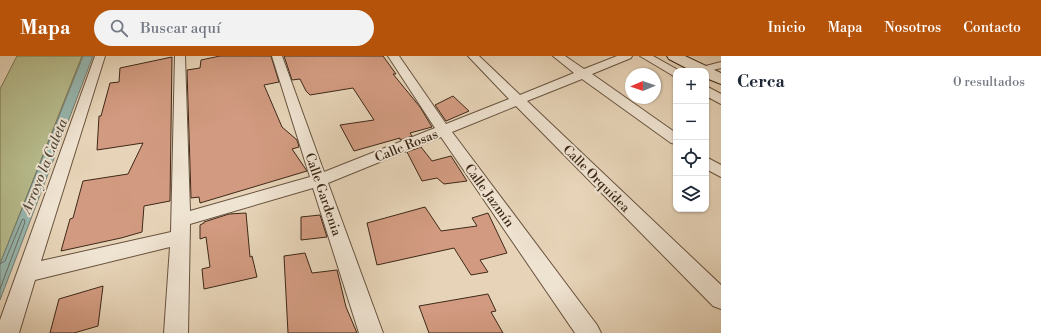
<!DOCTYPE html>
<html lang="es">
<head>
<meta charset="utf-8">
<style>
  :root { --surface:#fff; --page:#f2f2f3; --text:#1f2937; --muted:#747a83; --line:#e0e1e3; --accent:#b45309 }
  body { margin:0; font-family:"Libre Bodoni",serif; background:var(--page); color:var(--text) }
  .controls { position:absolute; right:12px; top:12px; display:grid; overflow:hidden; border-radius:8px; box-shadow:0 1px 3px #0004 }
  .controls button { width:36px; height:36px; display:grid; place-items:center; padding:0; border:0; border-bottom:1px solid var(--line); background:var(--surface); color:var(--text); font:20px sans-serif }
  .compass { position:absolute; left:625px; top:12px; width:36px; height:36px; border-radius:50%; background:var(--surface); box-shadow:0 1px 3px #0004; rotate:268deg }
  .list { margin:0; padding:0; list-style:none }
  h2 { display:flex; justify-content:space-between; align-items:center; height:52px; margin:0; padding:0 16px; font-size:17px }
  h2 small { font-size:13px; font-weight:400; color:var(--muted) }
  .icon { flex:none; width:22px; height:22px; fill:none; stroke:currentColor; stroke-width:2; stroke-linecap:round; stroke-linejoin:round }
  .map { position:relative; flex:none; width:721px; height:277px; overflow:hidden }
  header { display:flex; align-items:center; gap:24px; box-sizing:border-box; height:56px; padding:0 20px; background:var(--accent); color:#fff }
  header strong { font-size:19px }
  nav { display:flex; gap:22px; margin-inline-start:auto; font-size:14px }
  .search { width:280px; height:36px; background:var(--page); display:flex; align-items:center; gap:10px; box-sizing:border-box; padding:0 14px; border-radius:22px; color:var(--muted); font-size:15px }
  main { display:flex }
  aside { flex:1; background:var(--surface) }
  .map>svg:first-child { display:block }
  .green { fill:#b7bc8d; stroke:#7a7252 }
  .water { fill:#97b8b1; stroke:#737e73 }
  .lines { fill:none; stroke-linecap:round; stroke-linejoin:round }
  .shore { stroke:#6a7064; stroke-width:1 }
  .building { fill:#d29b81; stroke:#3e2817 }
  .street-casing { stroke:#68533f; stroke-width:2 }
  .secondary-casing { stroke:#3e2817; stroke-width:2 }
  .street { fill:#efe3d1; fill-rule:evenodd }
  .secondary { fill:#efe3d1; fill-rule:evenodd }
  .labels { text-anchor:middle; stroke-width:4; stroke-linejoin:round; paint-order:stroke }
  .street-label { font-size:13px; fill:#3e2817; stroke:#efe3d1 }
  .water-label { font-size:14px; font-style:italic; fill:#544c3e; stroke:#efe3d1 }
</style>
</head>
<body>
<header>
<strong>Mapa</strong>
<div class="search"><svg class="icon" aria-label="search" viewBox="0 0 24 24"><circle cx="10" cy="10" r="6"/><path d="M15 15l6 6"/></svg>Buscar aquí</div>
<nav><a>Inicio</a><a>Mapa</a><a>Nosotros</a><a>Contacto</a></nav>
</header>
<main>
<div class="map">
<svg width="721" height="277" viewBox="0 0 721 277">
  <rect width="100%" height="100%" fill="#e7d4b8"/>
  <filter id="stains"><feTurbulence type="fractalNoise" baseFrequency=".005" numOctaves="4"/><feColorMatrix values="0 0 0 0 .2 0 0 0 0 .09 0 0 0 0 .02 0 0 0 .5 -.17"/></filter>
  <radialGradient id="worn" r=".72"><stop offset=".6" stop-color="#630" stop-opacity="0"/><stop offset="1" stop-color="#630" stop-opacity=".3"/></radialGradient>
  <!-- green -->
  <polygon class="green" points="17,0 82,0 0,208 0,33"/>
  <!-- water -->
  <polygon class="water" points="83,0 93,0 0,244 0,208"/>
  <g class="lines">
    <!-- shore -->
    <polyline class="shore" points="0,208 5,205 22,164 24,163 25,166 0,233"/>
  </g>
  <!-- building -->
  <g class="building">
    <polygon points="220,0 271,0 279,26 264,29 282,71 297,84 299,91 292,93 307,115 200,147 199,141 191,142 187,14 200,12 201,4"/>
    <polygon points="284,0 383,0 396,18 393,18 420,51 432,71 410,77 412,80 400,84 400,82 354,95 340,69 374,64 353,32 310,39 306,35 300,23 292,24"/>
    <polygon points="172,1 170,145 144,150 142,176 121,182 61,195 70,163 73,162 83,125 128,118 143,87 97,94 99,60 101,60 110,27 119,26 120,12"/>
    <polygon points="453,40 469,55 446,65 435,49"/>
    <polygon points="421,91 432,105 451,100 467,125 444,128 437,122 422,125 407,96"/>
    <polygon points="425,151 441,175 477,170 472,162 488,157 507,197 480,204 488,216 471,219 454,192 377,209 367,167"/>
    <polygon points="246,157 250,201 252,200 257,221 204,233 202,213 210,211 206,181 200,183 200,169 204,167 204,166 229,158"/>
    <polygon points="320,159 327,181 301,184 301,161"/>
    <polygon points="305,197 312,217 337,214 346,251 357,277 288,277 284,200"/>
    <polygon points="103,230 98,270 74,277 50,277 59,243"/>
    <polygon points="488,238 496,255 491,256 503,277 429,277 419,250"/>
  </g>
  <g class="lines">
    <!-- street casing -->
    <g class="street-casing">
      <g id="street">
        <polygon points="95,0 105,0 41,205 171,176 175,0 185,0 190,155 310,121 272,0 282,0 324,116 435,72 388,0 399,0 446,68 509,43 468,0 479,0 520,39 574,17 553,0 565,0 584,13 617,0 632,0 631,2 592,18 676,77 676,88 671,87 582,23 527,45 721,229 721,253 713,250 516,50 452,76 597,269 601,277 575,277 441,81 328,127 383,277 359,277 313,132 190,168 188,277 164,277 170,191 35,224 19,277 0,277 0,264"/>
        <polygon points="640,0 653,0 680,15 676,15 676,21 672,19"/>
        <polygon points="721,6 721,12 706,16 706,15 696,14 698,12"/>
        <polygon points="706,30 721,38 721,48 706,40"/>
        <polygon points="706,101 721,109 721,121 706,113"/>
      </g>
    </g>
    <!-- secondary casing -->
    <g class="secondary-casing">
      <polygon id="secondary" points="667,0 685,0 721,17 721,28 706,22 706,15 692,15 669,3"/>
    </g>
    <!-- street -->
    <use href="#street" class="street"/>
    <!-- secondary -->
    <use href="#secondary" class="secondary"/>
  </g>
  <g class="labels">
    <!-- street labels -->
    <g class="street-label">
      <text transform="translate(406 89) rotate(-22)" y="5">Calle Rosas</text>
      <text transform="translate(597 122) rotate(45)" y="5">Calle Orquídea</text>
      <text transform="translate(324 138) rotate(71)" y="5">Calle Gardenia</text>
      <text transform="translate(490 139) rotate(54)" y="5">Calle Jazmín</text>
    </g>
    <!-- water labels -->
    <g class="water-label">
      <text transform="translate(44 110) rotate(-68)" y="5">Arroyo la Caleta</text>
    </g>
  </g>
  <rect width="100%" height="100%" filter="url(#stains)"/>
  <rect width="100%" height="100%" fill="url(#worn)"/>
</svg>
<div class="controls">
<button>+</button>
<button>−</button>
<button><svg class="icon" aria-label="locate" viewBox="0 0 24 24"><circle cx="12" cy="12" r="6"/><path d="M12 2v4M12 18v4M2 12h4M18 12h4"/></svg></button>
<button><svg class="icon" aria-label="layers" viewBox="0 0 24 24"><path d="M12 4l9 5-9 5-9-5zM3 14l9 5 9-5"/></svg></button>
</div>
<svg class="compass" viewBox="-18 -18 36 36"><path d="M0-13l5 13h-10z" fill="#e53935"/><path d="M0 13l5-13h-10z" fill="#747a83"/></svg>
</div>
<aside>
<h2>Cerca<small>0 resultados</small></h2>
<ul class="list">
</ul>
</aside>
</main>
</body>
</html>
